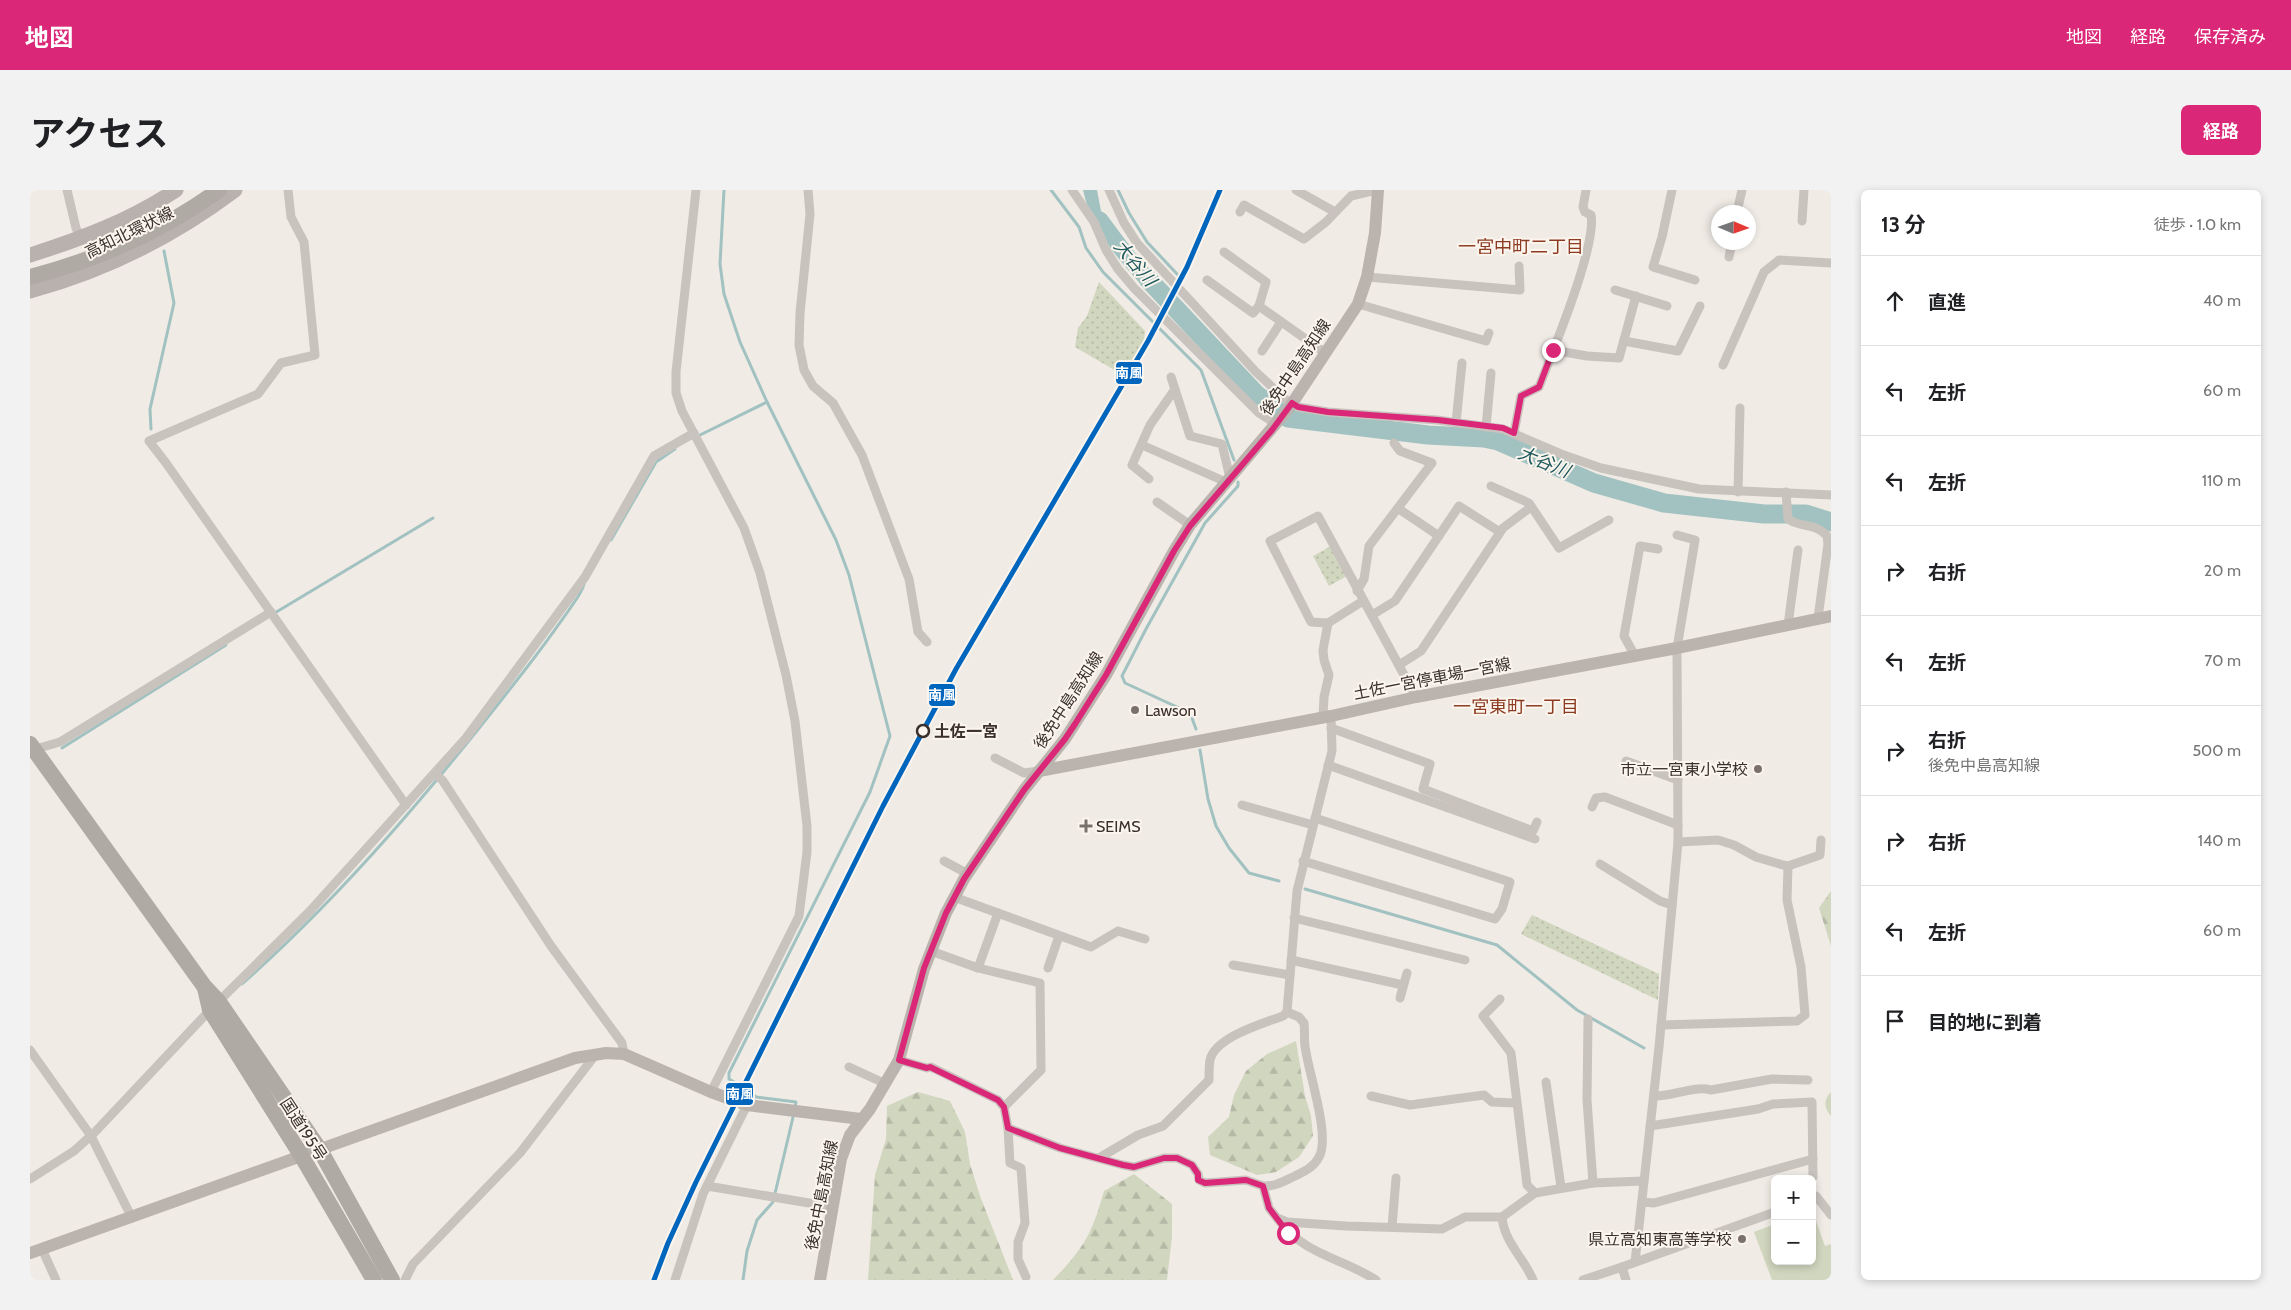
<!DOCTYPE html>
<html lang="ja">
<head>
<meta charset="utf-8">
<style>
  :root { --surface:#fff; --page:#f2f2f2; --text:#202124; --muted:#757577; --line:#e0e0e0; --accent:#db2777 }
  body { margin:0; font-family:Cabin,"Noto Sans JP",sans-serif; background:var(--page); color:var(--text) }
  .controls { position:absolute; right:15px; bottom:15px; display:grid; overflow:hidden; border-radius:8px; box-shadow:0 2px 8px #0003 }
  .controls button { width:45px; height:45px; display:grid; place-items:center; padding:0; border:0; border-bottom:1px solid var(--line); background:var(--surface); color:var(--text); font:25px sans-serif }
  .compass { position:absolute; left:1681px; top:15px; width:45px; height:45px; border-radius:50%; background:var(--surface); box-shadow:0 2px 8px #0003; rotate:92deg }
  .stop { position:absolute; width:15px; height:15px; margin:-11px; border:4px solid #db2777; border-radius:50%; background:#fff }
  .stop.end { background:#db2777; border-color:#fff; box-shadow:0 1px 5px #0008 }
  .list { margin:0; padding:0; list-style:none }
  h2 { display:flex; justify-content:space-between; align-items:center; height:65px; margin:0; padding:0 20px; font-size:21px }
  h2 small { font-size:16px; font-weight:400; color:var(--muted) }
  .list li { display:grid; grid-template-columns:32px 1fr auto; gap:15px; align-items:center; box-sizing:border-box; height:90px; padding:0 20px; border-top:1px solid var(--line) }
  .list b { display:block; font-size:19px; white-space:nowrap }
  .list p { margin:0; font-size:16px; white-space:nowrap; color:var(--muted) }
  .list em { font-size:16px; font-style:normal; color:var(--muted) }
  .icon { flex:none; width:28px; height:28px; fill:none; stroke:currentColor; stroke-width:2; stroke-linecap:round; stroke-linejoin:round }
  .map { position:relative; flex:none; width:1801px; height:1090px; overflow:hidden; border-radius:8px }
  header { display:flex; align-items:center; gap:30px; box-sizing:border-box; height:70px; padding:0 25px; background:var(--accent); color:#fff }
  header strong { font-size:24px }
  nav { display:flex; gap:28px; margin-inline-start:auto; font-size:18px }
  .intro { display:flex; align-items:center; justify-content:space-between; box-sizing:border-box; height:120px; padding:0 30px }
  h1 { margin:0; font-size:35px }
  .button { padding:12px 22px; border-radius:8px; background:var(--accent); color:#fff; font-size:18px; font-weight:700 }
  main { display:flex; gap:30px; padding:0 30px }
  aside { flex:1; background:var(--surface); border-radius:8px; box-shadow:0 2px 8px #0003 }
  .map>svg:first-child { display:block }
  .grass { fill:url(#grass-dots) }
  .forest { fill:url(#forest-firs) }
  .garden { fill:#d1d6bf }
  .water { fill:#a1c2c1 }
  .lines { fill:none; stroke-linecap:round; stroke-linejoin:round }
  .stream { stroke:#a1c2c1; stroke-width:3 }
  .river { stroke:#a1c2c1; stroke-width:19 }
  .street { stroke:#c9c3be; stroke-width:9 }
  .secondary { stroke:#bab3ae; stroke-width:12 }
  .primary { stroke:#b8b1ad; stroke-width:15 }
  .highway { stroke:#afaaa4; stroke-width:16 }
  .rail-1-casing { stroke:#fbf5ee; stroke-width:9 }
  .rail-1 { stroke:#0065bd; stroke-width:5 }
  .route { stroke:#db2777; stroke-width:6 }
  .poi-dot { fill:#7a716c; stroke:#fbf5ee; stroke-width:2 }
  .stop-dot { fill:#fbf5ee; stroke:#3b302b; stroke-width:2.5 }
  .labels { text-anchor:middle; stroke-width:4; stroke-linejoin:round; paint-order:stroke }
  .street-label { font-size:16px; fill:#3b302b; stroke:#fbf5ee }
  .poi-label { font-size:16px; fill:#3b302b; stroke:#fbf5ee; text-anchor:start }
  .stop-label { font-size:16px; font-weight:bold; fill:#3b302b; stroke:#fbf5ee; text-anchor:start }
  .neighbourhood-label { font-size:18px; fill:#8c3b22; stroke:#fbf5ee }
  .water-label { font-size:18px; font-style:italic; fill:#1f5a5e; stroke:#fbf5ee }
  .line-badge { stroke:#fbf5ee; stroke-width:2 }
  .badge-label { font-size:14px; text-anchor:middle; font-weight:bold; fill:#fff }
</style>
</head>
<body>
<header>
<strong>地図</strong>
<nav><a>地図</a><a>経路</a><a>保存済み</a></nav>
</header>
<div class="intro"><h1>アクセス</h1><a class="button">経路</a></div>
<main>
<div class="map">
<svg width="1801" height="1090" viewBox="0 0 1801 1090">
  <defs>
    <pattern id="grass-dots" width="8" height="8" patternUnits="userSpaceOnUse" patternTransform="scale(1.25)"><rect width="8" height="8" fill="#d1d6bf"/><path d="M2 2h.1M6 6h.1" fill="none" stroke="#b4b8a4" stroke-width="1.8" stroke-linecap="round"/></pattern>
    <pattern id="forest-firs" width="22" height="20" patternUnits="userSpaceOnUse" patternTransform="scale(1.25)"><rect width="22" height="20" fill="#d1d6bf"/><path d="M5 1l3.5 6h-7zM16 11l3.5 6h-7z" fill="#b4b8a4"/></pattern>
  </defs>
  <rect width="100%" height="100%" fill="#f0ebe5"/>
  <!-- grass -->
  <g class="grass">
    <polygon points="1069,92 1115,141 1114,151 1093,185 1045,157 1048,138 1057,126"/>
    <polygon points="1301,356 1317,386 1299,396 1283,366"/>
    <polygon points="1502,725 1629,784 1628,810 1491,744"/>
  </g>
  <!-- forest -->
  <g class="forest">
    <polygon points="1801,701 1801,756 1789,718"/>
    <polygon points="1266,851 1275,906 1281,926 1283,946 1269,967 1246,982 1227,985 1180,965 1178,947 1199,927 1204,905 1216,881 1237,864"/>
    <polygon points="888,902 920,911 935,942 940,974 950,1006 983,1090 838,1090 845,985 856,949 857,916"/>
    <path d="M1104,984L1142,1014V1047L1137,1090H1023C1054,1058 1062,1044 1074,1001Z"/>
  </g>
  <!-- garden -->
  <g class="garden">
    <path d="M1801,902V926C1794,918 1793,910 1801,902Z"/>
    <polygon points="1782,1020 1795,1056 1801,1054 1801,1090 1742,1090 1724,1042 1745,1034 1745,1071 1782,1071"/>
  </g>
  <!-- water -->
  <path class="water" d="M1053,0H1067L1071,21L1076,24L1105,63L1139,101L1131,116C1100,82 1063,47 1053,0Z"/>
  <g class="lines">
    <!-- stream -->
    <g class="stream">
      <polyline points="694,0 690,74 694,104 710,152 737,212 806,350 819,385 860,546 840,602 699,883 699,889 718,900 726,907 766,912 765,917"/>
      <polyline points="1021,0 1049,37 1056,58 1073,82 1171,180 1204,270"/>
      <polyline points="1088,0 1099,23 1117,52 1148,85"/>
      <polyline points="121,239 120,219 144,113 134,61"/>
      <polyline points="666,247 737,212"/>
      <polyline points="581,350 626,272 645,259"/>
      <polyline points="243,424 403,328"/>
      <polyline points="1166,539 1160,523 1095,493 1092,486 1116,439 1175,333 1208,296 1208,292"/>
      <polyline points="32,558 196,455"/>
      <polyline points="1170,560 1178,609 1186,636 1199,658 1219,683 1249,691"/>
      <polyline points="1275,699 1467,755 1547,820 1614,858"/>
      <path d="M212,794C317,701 408,592 494,481C510,461 524,441 539,420C544,412 552,403 554,394"/>
      <polyline points="713,1090 717,1061 727,1030 743,1012 764,923"/>
    </g>
    <!-- river -->
    <polyline class="river" points="1118,89 1226,204 1258,228 1398,245 1454,248 1468,251 1564,293 1634,313 1734,324 1776,324 1801,332"/>
    <!-- street -->
    <g class="street">
      <polyline points="37,0 46,38 51,48"/>
      <polyline points="258,0 261,27 274,52 285,165 251,173 228,204 119,251 136,273 376,615"/>
      <polyline points="666,0 646,182 646,203 652,221 714,338 730,383 756,485 765,531 777,636 777,662 769,726 681,902"/>
      <polyline points="778,0 780,24 770,123 769,155 774,180 783,196 803,213 832,265 879,389 888,442 897,452"/>
      <polyline points="1042,0 1064,32 1076,60 1088,79 1104,98 1229,223 1246,234"/>
      <polyline points="1079,0 1094,33 1107,53 1226,182 1255,209 1268,217 1298,222 1407,230 1473,239 1531,264 1571,278 1669,299 1801,305"/>
      <polyline points="1266,0 1305,22"/>
      <polyline points="1642,0 1632,47 1623,77 1665,90"/>
      <polyline points="1210,22 1214,15 1274,49 1296,32 1321,6 1346,0"/>
      <polyline points="1707,22 1712,0"/>
      <polyline points="1772,31 1774,0"/>
      <polyline points="1194,62 1236,92 1229,116 1294,162"/>
      <polyline points="1699,67 1702,52"/>
      <polyline points="1337,87 1490,100 1489,76"/>
      <polyline points="1177,90 1223,123 1229,116"/>
      <polyline points="1585,100 1637,116"/>
      <polyline points="1328,114 1456,151 1459,143"/>
      <polyline points="1594,151 1648,161 1670,116"/>
      <polyline points="1523,160 1557,166 1589,168 1606,106"/>
      <polyline points="1232,161 1251,132"/>
      <polyline points="1693,175 1734,82 1749,70 1801,73"/>
      <polyline points="1141,187 1160,246 1192,254 1200,288"/>
      <polyline points="1426,233 1432,173"/>
      <polyline points="1456,237 1461,183"/>
      <path d="M1484,243L1491,206L1509,197C1522,163 1567,56 1561,25L1555,22L1553,17L1556,0"/>
      <polyline points="1112,255 1196,292"/>
      <polyline points="1119,289 1102,275 1120,235 1145,199"/>
      <polyline points="1461,296 1499,313 1529,358 1579,330"/>
      <polyline points="1708,302 1710,218"/>
      <path d="M1756,302L1758,329C1770,338 1787,333 1797,346L1798,354L1788,428"/>
      <polyline points="1127,312 1160,335"/>
      <polyline points="1369,319 1409,346"/>
      <polyline points="1327,401 1334,389 1339,356 1402,273 1370,261 1364,253"/>
      <polyline points="1333,411 1298,433 1281,432 1240,351 1288,326 1386,507"/>
      <polyline points="1342,425 1365,411 1429,316 1470,342"/>
      <polyline points="1758,435 1768,360"/>
      <polyline points="1605,466 1594,446 1610,356 1628,359"/>
      <polyline points="1369,475 1391,461 1473,338 1501,317"/>
      <polyline points="1293,527 1294,507 1299,485 1294,470 1293,460 1298,433"/>
      <polyline points="1301,538 1400,574 1393,599 1503,641 1507,632"/>
      <polyline points="2,560 30,552 241,422"/>
      <polyline points="965,568 994,583 1009,581"/>
      <polyline points="1596,571 1648,590"/>
      <polyline points="1298,575 1505,649"/>
      <polyline points="405,583 413,591 521,756 592,853 594,864"/>
      <polyline points="1212,615 1283,635"/>
      <polyline points="1562,617 1566,608 1575,607 1648,635"/>
      <polyline points="1648,652 1688,650 1704,655 1726,667 1753,675 1758,676 1790,665 1791,650"/>
      <polyline points="914,671 938,684"/>
      <polyline points="1273,671 1465,729 1472,719 1480,692 1285,628"/>
      <polyline points="1570,674 1630,711 1642,715"/>
      <polyline points="924,707 1061,757 1088,741 1115,749"/>
      <polyline points="1264,728 1435,770"/>
      <polyline points="901,761 948,778 1010,793 1011,880 974,917"/>
      <polyline points="1261,770 1373,795"/>
      <polyline points="1203,775 1260,785"/>
      <polyline points="948,778 968,723"/>
      <polyline points="1018,778 1029,746"/>
      <polyline points="1370,808 1377,783"/>
      <polyline points="1470,809 1453,826 1481,863 1497,995 1505,1003"/>
      <polyline points="1558,829 1557,910 1563,993"/>
      <polyline points="1631,835 1767,831 1775,825 1771,777 1757,710 1758,676"/>
      <polyline points="0,860 61,946 102,1028"/>
      <path d="M869,870L897,878L901,877L968,910L974,917L978,938L1030,958L1093,975L1104,977L1134,968H1147L1162,975L1168,984L1169,990L1175,993L1216,990L1233,996L1239,1018L1247,1028L1257,1032L1316,1036L1412,1039L1435,1027H1472C1474,1052 1494,1068 1503,1090"/>
      <polyline points="819,877 856,894"/>
      <polyline points="1516,892 1531,997"/>
      <polyline points="1341,906 1380,915 1454,905 1462,912 1486,913"/>
      <path d="M1624,906C1642,907 1664,895 1681,900L1742,889L1778,890"/>
      <polyline points="1620,936 1728,919 1743,914 1782,912 1783,987"/>
      <polyline points="978,938 980,973 991,978 995,1033 988,1052 988,1069 996,1087"/>
      <path d="M1069,968L1108,945L1133,936L1179,890C1179,883 1179,876 1180,870C1185,847 1234,833 1253,826L1257,822L1267,701L1302,561L1301,526"/>
      <polyline points="0,989 44,961 65,942 180,820 280,721 436,548 555,387 624,266 664,243"/>
      <polyline points="677,996 803,1017"/>
      <path d="M1233,996C1245,997 1254,991 1265,986C1275,981 1284,977 1289,967C1301,946 1278,882 1275,856C1274,849 1275,841 1274,833L1269,827L1257,822"/>
      <polyline points="1782,1008 1786,1006 1801,1025"/>
      <polyline points="1612,1012 1624,1013 1783,969"/>
      <polyline points="1472,1027 1505,1003 1563,993 1613,991"/>
      <path d="M1247,1028C1276,1067 1309,1066 1346,1090"/>
      <polyline points="1362,1037 1366,988"/>
      <polyline points="12,1059 26,1090"/>
      <polyline points="1605,1072 1629,857 1648,652 1647,458 1665,350 1647,345"/>
      <polyline points="375,1090 383,1074 490,963 566,864"/>
      <polyline points="645,1090 673,1004 717,915"/>
      <polyline points="1553,1090 1592,1077"/>
      <polyline points="1596,1090 1592,1077 1745,1022"/>
    </g>
    <!-- secondary -->
    <g class="secondary">
      <polyline points="1009,581 1301,526 1386,507 1647,458 1801,426"/>
      <polyline points="0,1063 545,868 576,863 594,864 681,902 717,915 831,929"/>
      <polyline points="790,1090 811,969 820,945 840,919 869,870 894,779 916,723 934,689 994,600 1035,549 1076,485 1144,361 1160,335 1259,218 1328,114 1337,87 1345,43 1348,0"/>
    </g>
    <!-- primary -->
    <g class="primary">
      <path d="M0,65C51,49 101,30 146,0"/>
      <path d="M0,101C74,81 144,46 205,0"/>
    </g>
    <!-- highway -->
    <g class="highway">
      <path d="M0,87C69,69 131,42 189,0"/>
      <polyline points="0,554 174,796 189,812 290,960 362,1090"/>
      <polyline points="175,798 180,820 271,965 344,1090"/>
    </g>
    <!-- rail-1 casing -->
    <g class="rail-1-casing">
      <polyline id="rail-1" points="624,1090 638,1053 666,992 853,616 926,479 1118,151 1157,77 1190,0"/>
    </g>
    <!-- rail-1 -->
    <use href="#rail-1" class="rail-1"/>
  </g>
  <g class="lines">
    <!-- route -->
    <polyline class="route" points="1258,1043 1239,1018 1233,996 1216,990 1175,993 1168,990 1168,984 1162,975 1147,968 1134,968 1104,977 1093,975 1030,958 978,938 974,917 968,910 900,877 897,878 869,870 894,778 916,723 934,689 994,600 1035,549 1045,534 1076,485 1144,361 1160,336 1242,240 1262,213 1268,217 1298,222 1408,230 1473,238 1484,243 1491,206 1509,197 1523,160"/>
  </g>
  <!-- markers -->
  <g class="poi-dot">
    <circle cx="1105" cy="520" r="5"/>
    <circle cx="1728" cy="579" r="5"/>
    <path d="M1053.5 628.5h5v5h5v5h-5v5h-5v-5h-5v-5h5z"/>
    <circle cx="1712" cy="1049" r="5"/>
  </g>
  <circle class="stop-dot" cx="893" cy="541" r="6"/>
  <g class="labels">
    <!-- street labels -->
    <g class="street-label">
      <text transform="translate(99 42) rotate(-26)" y="6">高知北環状線</text>
      <text transform="translate(1265 177) rotate(-56)" y="6">後免中島高知線</text>
      <text transform="translate(1402 488) rotate(-11)" y="6">土佐一宮停車場一宮線</text>
      <text transform="translate(1038 510) rotate(-57)" y="6">後免中島高知線</text>
      <text transform="translate(274 939) rotate(57)" y="6">国道195号</text>
      <text transform="translate(791 1005) rotate(-79)" y="6">後免中島高知線</text>
    </g>
    <!-- poi labels -->
    <g class="poi-label">
      <text x="1115" y="526">Lawson</text>
      <text x="1718" y="585" text-anchor="end">市立一宮東小学校</text>
      <text x="1066" y="642">SEIMS</text>
      <text x="1702" y="1055" text-anchor="end">県立高知東高等学校</text>
    </g>
    <!-- stop labels -->
    <g class="stop-label">
      <text x="904" y="547">土佐一宮</text>
    </g>
    <!-- neighbourhood labels -->
    <g class="neighbourhood-label">
      <text x="1491" y="63">一宮中町二丁目</text>
      <text x="1486" y="523">一宮東町一丁目</text>
    </g>
    <!-- water labels -->
    <g class="water-label">
      <text transform="translate(1105 73) rotate(50)" y="6">大谷川</text>
      <text transform="translate(1514 272) rotate(22)" y="6">大谷川</text>
    </g>
  </g>
  <g class="line-badge">
    <rect x="1085" y="171" width="28" height="24" rx="5" fill="#0065bd"/>
    <rect x="898" y="493" width="28" height="24" rx="5" fill="#0065bd"/>
    <rect x="695" y="892" width="29" height="24" rx="5" fill="#0065bd"/>
  </g>
  <g class="badge-label">
    <text x="1099" y="188">南風</text>
    <text x="912" y="510">南風</text>
    <text x="710" y="909">南風</text>
  </g>
</svg>
<div class="controls">
<button>+</button>
<button>−</button>
</div>
<svg class="compass" viewBox="-18 -18 36 36"><path d="M0-13l5 13h-10z" fill="#e53935"/><path d="M0 13l5-13h-10z" fill="#757577"/></svg>
<div class="stop" style="left:1258px;top:1043px"></div>
<div class="stop end" style="left:1523px;top:160px"></div>
</div>
<aside>
<h2>13 分<small>徒歩 · 1.0 km</small></h2>
<ul class="list">
<li><svg class="icon" aria-label="ahead" viewBox="0 0 24 24"><path d="M12 20V5M6 11l6-6 6 6"/></svg><div><b>直進</b></div><em>40 m</em></li>
<li><svg class="icon" aria-label="left" viewBox="0 0 24 24"><path d="M17 20v-9H6M10 6l-5 5 5 5"/></svg><div><b>左折</b></div><em>60 m</em></li>
<li><svg class="icon" aria-label="left" viewBox="0 0 24 24"><path d="M17 20v-9H6M10 6l-5 5 5 5"/></svg><div><b>左折</b></div><em>110 m</em></li>
<li><svg class="icon" aria-label="right" viewBox="0 0 24 24"><path d="M7 20v-9h11M14 6l5 5-5 5"/></svg><div><b>右折</b></div><em>20 m</em></li>
<li><svg class="icon" aria-label="left" viewBox="0 0 24 24"><path d="M17 20v-9H6M10 6l-5 5 5 5"/></svg><div><b>左折</b></div><em>70 m</em></li>
<li><svg class="icon" aria-label="right" viewBox="0 0 24 24"><path d="M7 20v-9h11M14 6l5 5-5 5"/></svg><div><b>右折</b><p>後免中島高知線</p></div><em>500 m</em></li>
<li><svg class="icon" aria-label="right" viewBox="0 0 24 24"><path d="M7 20v-9h11M14 6l5 5-5 5"/></svg><div><b>右折</b></div><em>140 m</em></li>
<li><svg class="icon" aria-label="left" viewBox="0 0 24 24"><path d="M17 20v-9H6M10 6l-5 5 5 5"/></svg><div><b>左折</b></div><em>60 m</em></li>
<li><svg class="icon" aria-label="arrive" viewBox="0 0 24 24"><path d="M6 21V4h12l-3 4 3 4H6"/></svg><div><b>目的地に到着</b></div></li>
</ul>
</aside>
</main>
</body>
</html>
